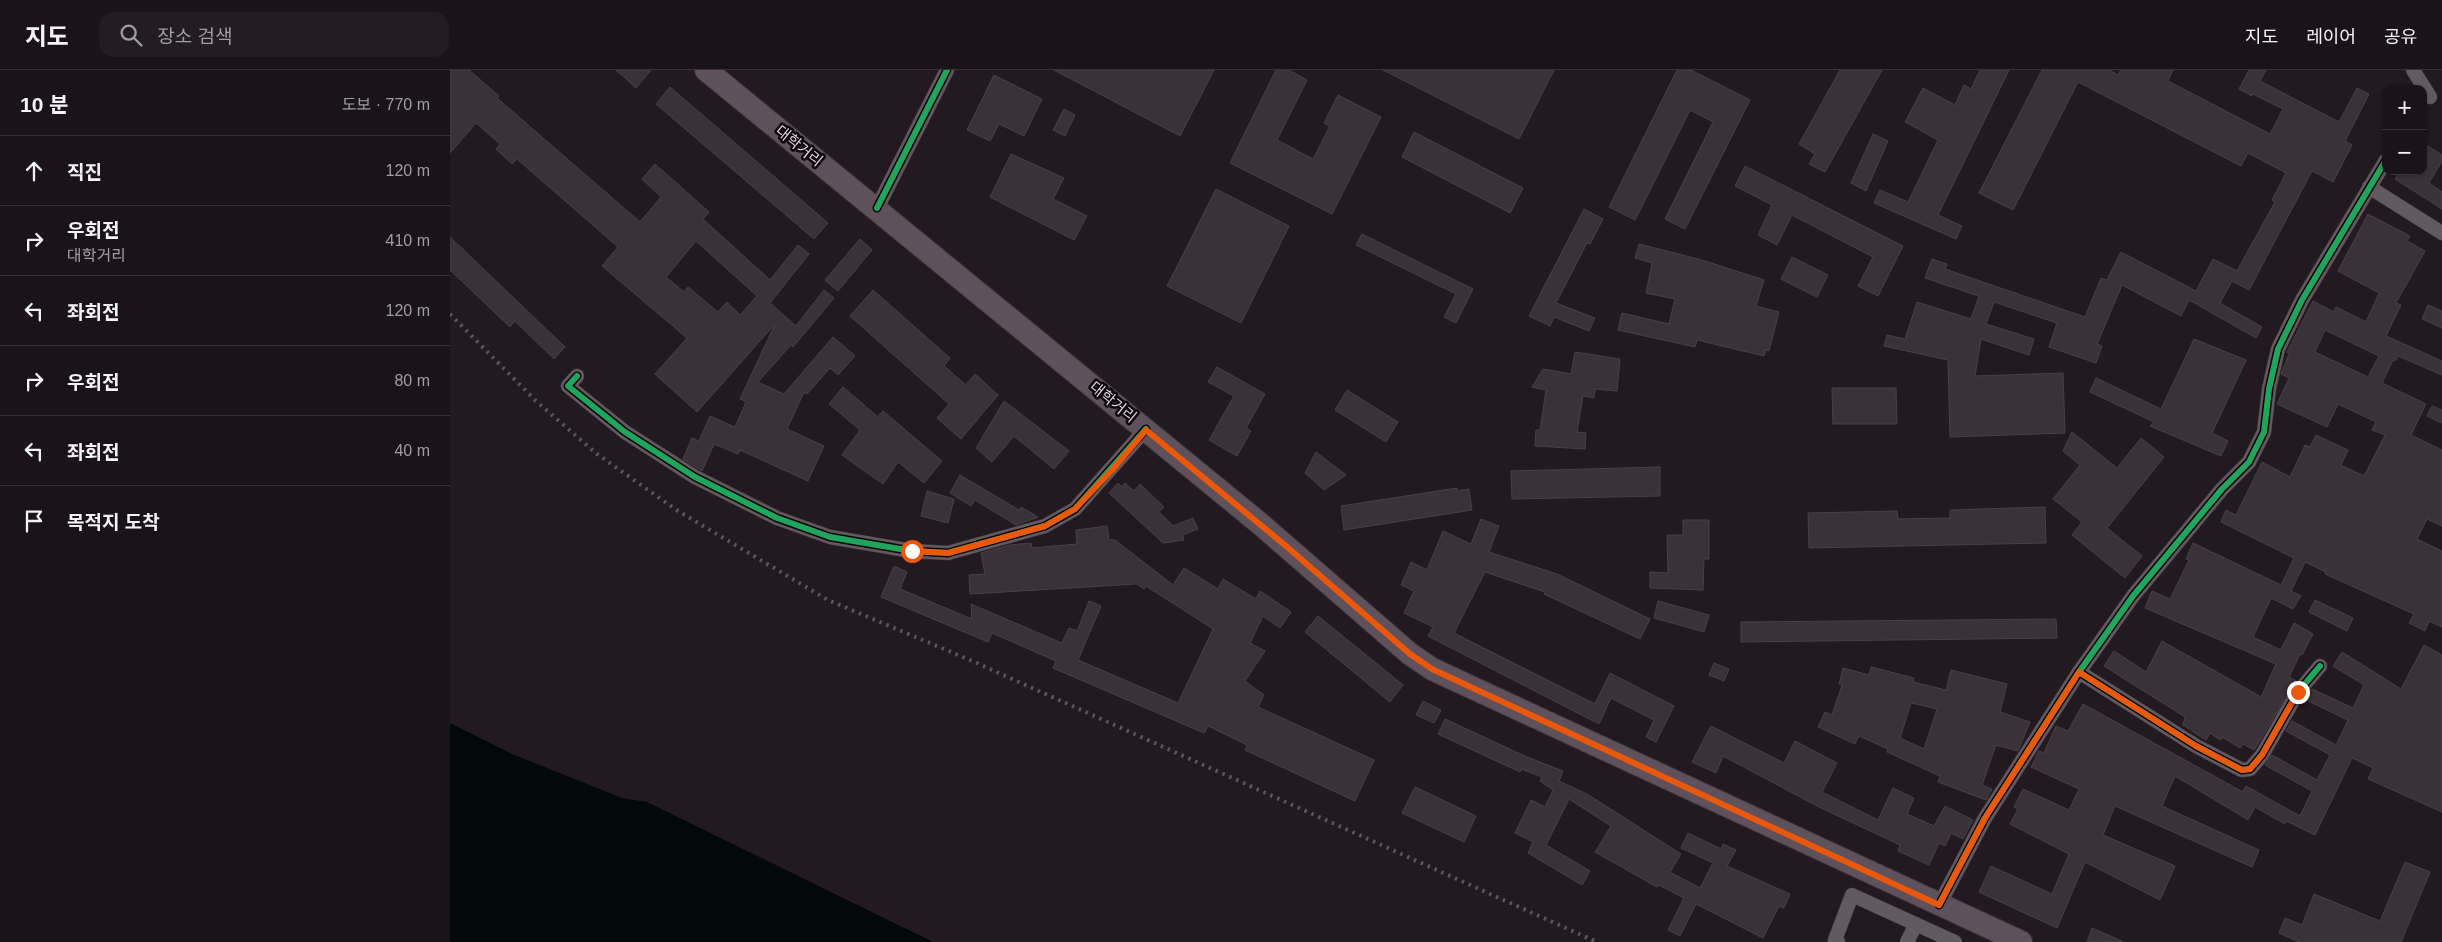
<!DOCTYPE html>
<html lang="ko">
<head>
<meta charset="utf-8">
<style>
  :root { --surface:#1a1318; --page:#231c21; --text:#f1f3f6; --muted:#9f9ea2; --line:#383237 }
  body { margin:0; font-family:Helvetica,"Noto Sans KR",sans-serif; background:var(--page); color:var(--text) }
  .controls { position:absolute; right:15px; top:15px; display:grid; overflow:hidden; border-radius:10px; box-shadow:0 1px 4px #0004 }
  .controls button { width:45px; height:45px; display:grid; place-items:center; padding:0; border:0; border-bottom:1px solid var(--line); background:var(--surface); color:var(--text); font:25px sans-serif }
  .stop { position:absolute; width:15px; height:15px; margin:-11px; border:4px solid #ea580c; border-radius:50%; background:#fff }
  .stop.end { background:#ea580c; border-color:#fff; box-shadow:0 1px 5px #0008 }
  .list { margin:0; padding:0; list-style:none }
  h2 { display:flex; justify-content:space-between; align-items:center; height:65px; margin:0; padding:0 20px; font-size:21px }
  h2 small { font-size:16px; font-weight:400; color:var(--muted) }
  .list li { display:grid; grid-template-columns:32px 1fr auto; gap:15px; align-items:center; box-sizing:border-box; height:70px; padding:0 20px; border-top:1px solid var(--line) }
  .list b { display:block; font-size:19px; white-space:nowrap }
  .list p { margin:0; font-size:16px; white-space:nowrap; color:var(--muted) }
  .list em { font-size:16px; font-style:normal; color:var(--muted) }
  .icon { flex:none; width:28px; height:28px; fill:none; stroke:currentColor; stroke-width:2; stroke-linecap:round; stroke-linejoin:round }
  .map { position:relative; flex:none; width:1992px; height:872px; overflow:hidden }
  header { display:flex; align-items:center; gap:30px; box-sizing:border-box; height:70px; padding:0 25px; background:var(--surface); border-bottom:1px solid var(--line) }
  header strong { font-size:24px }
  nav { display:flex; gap:28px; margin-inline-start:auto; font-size:18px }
  .search { width:350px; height:45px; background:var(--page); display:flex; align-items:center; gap:12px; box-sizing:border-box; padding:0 18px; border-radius:15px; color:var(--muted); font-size:19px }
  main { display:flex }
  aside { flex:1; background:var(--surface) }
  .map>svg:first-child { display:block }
  .water { fill:#03090b }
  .building { fill:#3a3238; stroke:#4a4147; fill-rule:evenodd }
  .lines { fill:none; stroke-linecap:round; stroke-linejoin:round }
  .street-casing { stroke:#3f363b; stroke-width:15 }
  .primary-casing { stroke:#3f363b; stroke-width:24 }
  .street { stroke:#625a5f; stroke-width:14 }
  .primary { stroke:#5e515b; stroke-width:22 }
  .rail { stroke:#5e555c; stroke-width:4; stroke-dasharray:2.5 5; stroke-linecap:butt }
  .cycleway-casing { stroke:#0b0408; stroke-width:9 }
  .cycleway { stroke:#20a55d; stroke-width:6 }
  .route { stroke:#ea580c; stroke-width:6 }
  .labels { text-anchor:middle; stroke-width:5; stroke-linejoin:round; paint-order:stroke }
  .street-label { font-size:15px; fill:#e1d4dd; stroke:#0b0408 }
</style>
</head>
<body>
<header>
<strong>지도</strong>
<div class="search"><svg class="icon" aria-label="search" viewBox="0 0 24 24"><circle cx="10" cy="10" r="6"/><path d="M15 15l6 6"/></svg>장소 검색</div>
<nav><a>지도</a><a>레이어</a><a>공유</a></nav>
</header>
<main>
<aside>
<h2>10 분<small>도보 · 770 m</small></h2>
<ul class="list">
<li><svg class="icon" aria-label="ahead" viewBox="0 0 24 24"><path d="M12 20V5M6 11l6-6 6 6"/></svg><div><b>직진</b></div><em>120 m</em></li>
<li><svg class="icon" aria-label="right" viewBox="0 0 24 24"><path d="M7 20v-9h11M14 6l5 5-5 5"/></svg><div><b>우회전</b><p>대학거리</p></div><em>410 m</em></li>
<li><svg class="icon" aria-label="left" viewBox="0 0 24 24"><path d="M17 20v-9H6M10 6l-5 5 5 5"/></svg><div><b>좌회전</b></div><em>120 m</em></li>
<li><svg class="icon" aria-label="right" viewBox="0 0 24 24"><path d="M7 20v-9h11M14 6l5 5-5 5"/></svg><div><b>우회전</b></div><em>80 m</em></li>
<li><svg class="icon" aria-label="left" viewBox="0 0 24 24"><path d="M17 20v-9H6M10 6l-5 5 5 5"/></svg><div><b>좌회전</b></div><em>40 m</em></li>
<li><svg class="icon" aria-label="arrive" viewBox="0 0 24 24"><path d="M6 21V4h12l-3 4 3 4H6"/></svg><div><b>목적지 도착</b></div></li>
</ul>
</aside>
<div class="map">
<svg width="1992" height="872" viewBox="0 0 1992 872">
  <rect width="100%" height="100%" fill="#231920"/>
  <!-- water -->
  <polygon class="water" points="0,653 62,684 172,728 197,732 483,872 0,872"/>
  <!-- building -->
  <g class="building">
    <path d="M0,0H19L49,26L47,28L190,152L211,127L192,109L205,94L259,142L253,149L320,210L348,175L359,184L320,233L346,256L374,220L384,228L343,277L341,275L308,312L334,324L383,267L405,286L388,305L380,298L357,324L354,322L337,359L374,376L358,411L290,380L288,384L264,374L252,401L233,389L242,368L249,371L260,346L285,357L296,332L290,329L325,254L247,342L205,304L237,268L152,196L168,177L67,89L62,94L46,79L50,74L26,53L0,83ZM246,171L307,226L290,245L277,232L268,242L238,217L234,222L216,207Z"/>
    <polygon points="166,0 201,0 186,18"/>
    <polygon points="604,0 764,0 730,66"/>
    <polygon points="826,0 839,0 857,10 827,70 863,89 880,56 874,53 888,25 931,47 882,144 780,93"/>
    <polygon points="933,0 1104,0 1069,69"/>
    <polygon points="1227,0 1241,0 1300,30 1235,159 1215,149 1263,52 1240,40 1185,150 1159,137"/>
    <polygon points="1390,0 1432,0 1375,102 1359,94 1365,84 1349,74"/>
    <polygon points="1530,0 1559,0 1488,145 1512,156 1506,169 1424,133 1430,120 1458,132 1488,70 1455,52 1473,18 1505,35 1514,15 1521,19"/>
    <polygon points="1592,0 1659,0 1668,5 1671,0 1723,0 1718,11 1820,64 1833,39 1803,24 1802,26 1789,19 1799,0 1816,0 1810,11 1889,52 1907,18 1919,24 1895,71 1902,75 1883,112 1862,101 1799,220 1782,211 1770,233 1812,257 1806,268 1739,230 1731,246 1672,215 1647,274 1652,276 1646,293 1599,277 1607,253 1544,232 1536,254 1584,269 1579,285 1531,269 1525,306 1613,303 1615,363 1500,367 1498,290 1434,276 1437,265 1455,269 1467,232 1521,249 1529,226 1475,208 1482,189 1497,194 1495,199 1635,247 1651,208 1657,210 1671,182 1746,221 1763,189 1787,201 1825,132 1822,130 1836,103 1798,83 1791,96 1628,12 1563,140 1529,123"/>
    <polygon points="544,5 592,29 574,66 549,54 540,71 517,60"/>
    <polygon points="220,17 378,153 364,169 206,34"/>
    <polygon points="614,39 625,45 615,66 603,60"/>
    <polygon points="964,62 1073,118 1060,143 952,87"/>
    <polygon points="1423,64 1438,71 1416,121 1401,113"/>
    <polygon points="1973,73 1992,85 1992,91 1979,113 1992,122 1992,139 1945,109 1950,101 1973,101"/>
    <polygon points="561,84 614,108 603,129 637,146 624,170 540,127"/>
    <polygon points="1295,96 1453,176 1428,226 1408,216 1423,187 1342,145 1327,175 1308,165 1322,135 1285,116"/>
    <polygon points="766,119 839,156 791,253 717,216"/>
    <polygon points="1134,139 1153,149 1140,174 1137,173 1106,233 1145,248 1139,261 1104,247 1100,256 1079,246"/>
    <path d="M1918,144L1960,166L1957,171L1975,181L1946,233L1951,235L1936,266L1992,291V305L1948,286L1945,291L1943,290L1932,313L1976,334L1961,365L1992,380V456L1977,449L1967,469L1992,481V557L1979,551L1975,561L1959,553L1964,544L1875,504L1876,502L1855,492L1841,521L1851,526L1843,539L1821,528L1803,567L1831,580L1844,553L1863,564L1852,585L1850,584L1839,607L1846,611L1804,680L1793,674L1790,678L1772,667L1770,670L1760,663L1756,670L1733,655L1735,647L1654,596L1664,581L1696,602L1712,571L1811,627L1826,594L1695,538L1702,521L1720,529L1739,490L1736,489L1743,473L1831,515L1844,488L1771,452L1776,440L1786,445L1812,392L1840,407L1855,375L1860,377L1866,365L1898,380L1891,395L1914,406L1935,365L1922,360L1926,352L1888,334L1877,357L1827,334L1839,308L1831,304L1839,284L1837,282L1863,231L1884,242L1886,237L1916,252L1929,223L1888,201ZM1875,260L1929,286L1918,307L1865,282Z"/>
    <polygon points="912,164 1023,219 1006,253 994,247 1006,224 906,175"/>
    <polygon points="0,167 115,277 104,289 65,251 60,257 0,200"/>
    <polygon points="410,169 422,180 388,221 375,210"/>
    <polygon points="1189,174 1252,190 1314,210 1306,236 1329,242 1319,281 1316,280 1314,286 1247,270 1245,277 1168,260 1172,243 1219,254 1225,229 1196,223 1202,193 1185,188"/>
    <polygon points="1342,187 1378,205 1367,227 1331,209"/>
    <polygon points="423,220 500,288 494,296 516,315 525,304 548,325 511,369 487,348 499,334 400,246"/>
    <polygon points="1978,235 1992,241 1992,258 1972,249"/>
    <polygon points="1744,269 1796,290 1762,363 1778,371 1771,386 1700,356 1704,352 1640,322 1646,308 1711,339"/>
    <polygon points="1125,282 1170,289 1167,321 1145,319 1144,328 1133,326 1127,362 1136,363 1135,379 1085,376 1086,360 1090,360 1096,320 1082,317 1093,299 1121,304"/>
    <polygon points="767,297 815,324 796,358 801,361 787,386 759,370 784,326 758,312"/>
    <polygon points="393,317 428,347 433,341 492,391 474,413 448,392 433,414 392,385 410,360 379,334"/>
    <polygon points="1382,318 1446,318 1447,354 1383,354"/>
    <polygon points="897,320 948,352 936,372 885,340"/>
    <polygon points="554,331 619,381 604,399 564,366 542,392 526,378"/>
    <polygon points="1982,336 1992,340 1992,353 1977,346"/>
    <polygon points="1622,362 1667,398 1691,368 1714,387 1657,458 1692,486 1675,508 1622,465 1632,452 1603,429 1630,395 1613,381"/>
    <polygon points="866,382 896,405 874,420 855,403"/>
    <polygon points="1210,397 1210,426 1062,429 1061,401"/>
    <polygon points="510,405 569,440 571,437 588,447 566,455 525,430 521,436 500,423"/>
    <polygon points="668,413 672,417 675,413 684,421 690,414 714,437 709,442 723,456 743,448 748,459 733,465 734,470 713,473 659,423"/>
    <polygon points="1007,418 1007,421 1019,419 1022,440 894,460 891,436"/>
    <polygon points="477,421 504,429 498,453 471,446"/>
    <polygon points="1595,437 1596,473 1359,478 1358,443 1447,441 1448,449 1500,448 1500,440"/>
    <polygon points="1031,449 1049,456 1039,482 1107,504 1200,549 1190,569 1094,524 1095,522 1035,502 1004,563 1145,634 1160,603 1224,636 1206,672 1196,667 1204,650 1161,628 1149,654 978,566 983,557 954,543 964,521 951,515 961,492 977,500 993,461 1021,474"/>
    <polygon points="1233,450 1259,450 1259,489 1254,489 1253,520 1200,518 1200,502 1218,503 1217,465 1233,465"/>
    <polygon points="657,456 659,470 665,470 723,515 734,498 768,519 773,509 806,529 810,521 841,542 830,558 813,546 800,573 815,581 795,611 814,625 808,637 924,690 905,731 795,680 797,675 758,656 754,663 603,598 606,591 542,563 538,572 431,527 444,496 457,502 450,519 522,549 521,534 612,573 619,558 627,561 639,531 651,536 628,590 728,633 763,559 696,516 694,519 687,514 520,524 519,505 535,504 531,483 560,475 581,473 582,478 627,474 626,460"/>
    <polygon points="1865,530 1903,548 1897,561 1859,542"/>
    <polygon points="1208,531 1259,545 1254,562 1204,548"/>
    <polygon points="868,546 953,615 940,632 855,562"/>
    <polygon points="1606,549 1607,568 1291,572 1291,552"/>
    <polygon points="1974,575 1992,585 1992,742 1918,709 1923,698 1902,688 1865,765 1836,751 1835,754 1805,737 1798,750 1725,706 1712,736 1809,780 1802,797 1665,736 1653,765 1725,796 1710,830 1635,792 1607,858 1529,822 1541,796 1602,824 1619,784 1560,754 1568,739 1564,737 1573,719 1619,740 1629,719 1581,697 1589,681 1594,683 1606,656 1618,661 1633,634 1793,722 1796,716 1850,746 1862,721 1815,695 1822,685 1867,710 1880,685 1836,661 1842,651 1886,675 1898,650 1854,629 1855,627 1862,619 1903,638 1914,615 1883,596 1892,582 1951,619"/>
    <polygon points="1264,593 1279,599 1274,611 1259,605"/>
    <path d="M1421,597L1464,608L1463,612L1496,620L1501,600L1557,614L1550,642L1580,652L1568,681L1546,675L1532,715L1542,719L1536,730L1488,712L1490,706L1437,682L1438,679L1409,666L1405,674L1368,657L1375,642L1382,645L1392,615L1389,614L1393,598L1419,605ZM1461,633L1487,639L1474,679L1450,668Z"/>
    <polygon points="973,631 991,640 984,653 966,645"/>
    <polygon points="995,649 1077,687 1113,701 1109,711 1137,724 1231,784 1220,802 1250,818 1263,793 1231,778 1238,763 1271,779 1273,774 1286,780 1277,796 1340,824 1334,838 1329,836 1313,868 1246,834 1230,866 1218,860 1234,828 1209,815 1207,817 1145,782 1161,756 1119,729 1096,775 1140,801 1132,815 1078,783 1083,772 1065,763 1081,730 1095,737 1103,720 1090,711 1092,707 1071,699 1070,702 988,664"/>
    <polygon points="1261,656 1334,693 1345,671 1387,693 1372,722 1428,750 1443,718 1464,728 1457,744 1484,756 1495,736 1523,750 1513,769 1501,763 1495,776 1489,773 1479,795 1448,781 1450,775 1369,737 1273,686 1266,703 1242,692"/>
    <polygon points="965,717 1026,746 1014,772 952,743"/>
    <polygon points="1955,792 1980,802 1951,872 1849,872 1829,863 1835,848 1852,855 1864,824 1930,851"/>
    <polygon points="1642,858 1674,872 1637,872"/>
  </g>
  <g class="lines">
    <!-- street casing -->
    <g class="street-casing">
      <g id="street">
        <polyline points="1963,0 1980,27"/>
        <polyline points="1919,117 1992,163"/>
        <polyline points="427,138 497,0"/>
        <polyline points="127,306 118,316 175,362 245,407 327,448 380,467 462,481 498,483 595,456 625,439 696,359"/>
        <polyline points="1629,602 1746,676 1792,700 1800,699 1812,685 1848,622 1870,596"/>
        <polyline points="1489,835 1535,748 1629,602 1683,526 1772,419 1799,392 1814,362 1819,319 1828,279 1852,230 1936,90"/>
        <polyline points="1388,872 1385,870 1402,825 1505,872"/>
        <polyline points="1457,872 1466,854"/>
      </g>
    </g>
    <!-- primary casing -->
    <g class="primary-casing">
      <polyline id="primary" points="256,0 808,452 960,584 982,599 1571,872"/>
    </g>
    <!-- street -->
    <use href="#street" class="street"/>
    <!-- primary -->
    <use href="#primary" class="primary"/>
    <!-- rail -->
    <polyline class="rail" points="0,244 86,331 147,384 228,441 378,530 520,590 1147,872"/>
    <!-- cycleway casing -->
    <g class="cycleway-casing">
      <g id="cycleway">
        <polyline points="427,138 497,0"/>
        <polyline points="127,306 118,316 175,362 245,407 327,448 380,467 462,481 498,483 595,456 625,439 696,359"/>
        <polyline points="1629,602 1746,676 1792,700 1800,699 1812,685 1848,622 1870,596"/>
        <polyline points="1489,835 1535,748 1629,602 1683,526 1772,419 1799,392 1814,362 1819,319 1828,279 1852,230 1936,90"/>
      </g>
    </g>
    <!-- cycleway -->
    <use href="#cycleway" class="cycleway"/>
  </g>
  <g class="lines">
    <!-- route -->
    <polyline class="route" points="462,481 498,483 595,456 625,439 662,400 696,360 836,476 960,584 982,599 1489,835 1535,748 1629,602 1746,676 1792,700 1800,699 1812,685 1848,622"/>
  </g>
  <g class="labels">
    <!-- street labels -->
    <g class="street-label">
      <text transform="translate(349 76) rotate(39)" y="5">대학거리</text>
      <text transform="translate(663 332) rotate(39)" y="5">대학거리</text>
    </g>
  </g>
</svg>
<div class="controls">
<button>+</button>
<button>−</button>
</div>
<div class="stop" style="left:462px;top:481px"></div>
<div class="stop end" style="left:1848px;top:622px"></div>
</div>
</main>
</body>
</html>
